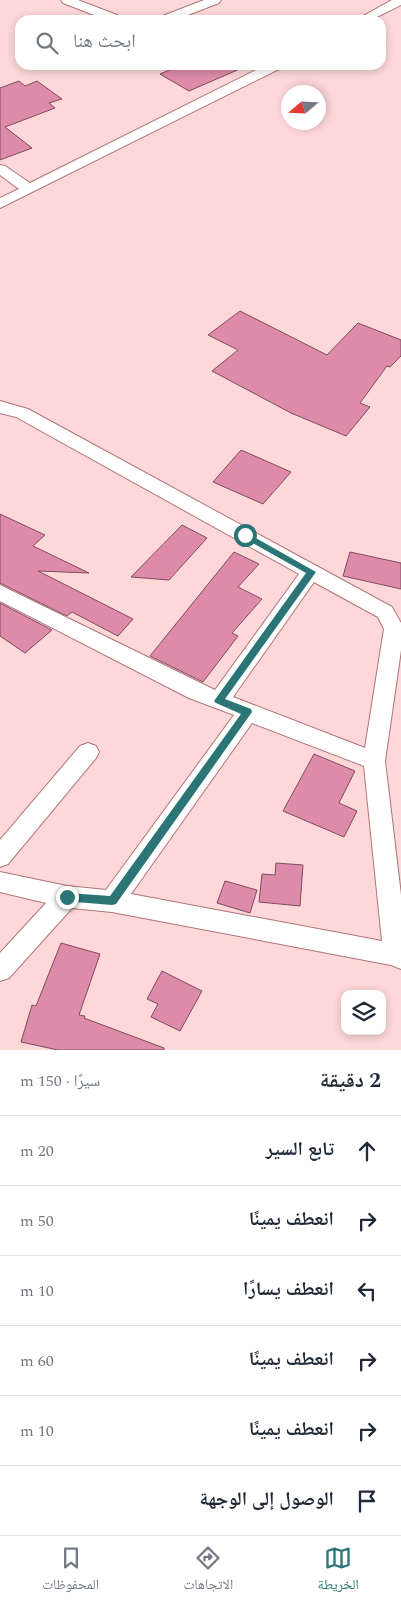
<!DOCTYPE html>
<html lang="ar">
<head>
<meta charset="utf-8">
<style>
  :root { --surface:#fff; --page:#f6f6f7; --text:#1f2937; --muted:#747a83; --line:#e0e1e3; --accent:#2b7576 }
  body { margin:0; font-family:Spectral,"Noto Naskh Arabic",serif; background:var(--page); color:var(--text); direction:rtl }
  .controls { position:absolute; right:15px; bottom:15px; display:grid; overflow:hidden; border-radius:10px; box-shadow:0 2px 8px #0003 }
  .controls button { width:45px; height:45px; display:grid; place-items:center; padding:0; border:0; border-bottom:1px solid var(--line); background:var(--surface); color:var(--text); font:25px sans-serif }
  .compass { position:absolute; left:281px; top:85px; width:45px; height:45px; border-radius:50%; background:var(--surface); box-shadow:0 2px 8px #0003; rotate:251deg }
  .stop { position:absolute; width:15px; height:15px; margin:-11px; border:4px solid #2b7576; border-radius:50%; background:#fff }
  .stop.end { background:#2b7576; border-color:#fff; box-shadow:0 1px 5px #0008 }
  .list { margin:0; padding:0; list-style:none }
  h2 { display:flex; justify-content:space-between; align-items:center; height:65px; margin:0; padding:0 20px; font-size:21px }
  h2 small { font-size:16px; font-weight:400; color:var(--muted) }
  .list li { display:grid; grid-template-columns:32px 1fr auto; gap:15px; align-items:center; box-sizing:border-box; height:70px; padding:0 20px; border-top:1px solid var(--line) }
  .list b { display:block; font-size:19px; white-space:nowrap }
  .list em { font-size:16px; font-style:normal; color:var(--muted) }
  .icon { flex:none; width:28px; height:28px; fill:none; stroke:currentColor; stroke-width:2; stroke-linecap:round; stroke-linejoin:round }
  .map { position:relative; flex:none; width:401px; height:1050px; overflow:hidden; direction:ltr }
  .search { position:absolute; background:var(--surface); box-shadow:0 2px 8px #0003; left:15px; right:15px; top:15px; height:55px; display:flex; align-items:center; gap:12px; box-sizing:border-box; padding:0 18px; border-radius:15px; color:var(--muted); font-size:19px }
  .sheet { height:485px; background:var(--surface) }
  nav { display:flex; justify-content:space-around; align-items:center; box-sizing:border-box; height:70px; border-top:1px solid var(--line); background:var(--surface); font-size:14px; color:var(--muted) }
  nav a { display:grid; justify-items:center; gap:2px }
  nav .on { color:var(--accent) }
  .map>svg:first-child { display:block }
  .building { fill:#dd8ba9; stroke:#7f4c5f }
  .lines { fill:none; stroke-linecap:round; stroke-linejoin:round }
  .street-casing { stroke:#af7578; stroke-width:2 }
  .street { fill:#fff; fill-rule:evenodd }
  .route { fill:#2b7576 }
</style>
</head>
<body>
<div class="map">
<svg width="401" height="1050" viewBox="0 0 401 1050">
  <rect width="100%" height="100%" fill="#fed7d8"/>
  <!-- building -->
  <g class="building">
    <polygon points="181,65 249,65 189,91 160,74"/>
    <polygon points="19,81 25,86 37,81 62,99 49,103 55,108 5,127 32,148 0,160 0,88"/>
    <polygon points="240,311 327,355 358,323 401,340 401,356 390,367 387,366 360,403 370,407 346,436 291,413 212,371 238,350 208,335"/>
    <polygon points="241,450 291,472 263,504 213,482"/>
    <polygon points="0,514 45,535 33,546 89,573 38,571 133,619 118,636 72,612 67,616 0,583"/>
    <polygon points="182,525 207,538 169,580 131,577"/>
    <polygon points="234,552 259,564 238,587 262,599 232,633 238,636 203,682 150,656"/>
    <polygon points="350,552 401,563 401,589 343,576"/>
    <polygon points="0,603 52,630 25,653 0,636"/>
    <polygon points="314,754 355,771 339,803 357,811 344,837 283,811"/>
    <polygon points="276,863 303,865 300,906 259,902 262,874 275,875"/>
    <polygon points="225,881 257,890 250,913 217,903"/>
    <polygon points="61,943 100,954 79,1015 85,1016 84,1018 164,1048 164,1050 58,1050 21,1042 32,1005 36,1006"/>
    <polygon points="162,971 202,991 180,1031 151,1017 158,1004 147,999"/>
  </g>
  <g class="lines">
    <!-- street casing -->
    <g class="street-casing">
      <g id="street">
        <polygon points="61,0 78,0 122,17 124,20 107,20 63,3"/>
        <polygon points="204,0 221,0 219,3 175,20 158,20 160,17"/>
        <polygon points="392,0 401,0 401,5 371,20 356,20"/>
        <polygon points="266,65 282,65 281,68 0,208 0,198 19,189 0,175 0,165 5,166 30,183"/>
        <path d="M0,401L28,409L392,607L401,623V650L385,761L401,895V969L391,965L112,912L72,908L9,978L0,981V953L46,903L0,892V872L67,886L106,890L234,715L189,698L0,601V585L215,690L299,574L16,417L0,413ZM314,582L378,617L384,629L365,748L233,697ZM252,723L364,766L382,941L131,894Z"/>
        <polygon points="88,743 96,746 99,752 96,758 8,864 0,867 0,840 80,746"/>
      </g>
    </g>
    <!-- street -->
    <use href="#street" class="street"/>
  </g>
  <!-- route -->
  <polygon class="route" points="245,532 316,572 225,699 251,709 252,712 116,904 112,905 63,901 63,894 67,893 110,896 241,714 216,703 214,701 306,573 242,537 241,535"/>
</svg>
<div class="controls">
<button><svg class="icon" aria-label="layers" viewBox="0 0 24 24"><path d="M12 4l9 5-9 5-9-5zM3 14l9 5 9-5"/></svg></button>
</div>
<svg class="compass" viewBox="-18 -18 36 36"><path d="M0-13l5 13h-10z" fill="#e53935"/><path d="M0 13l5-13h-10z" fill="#747a83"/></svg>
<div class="stop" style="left:245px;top:535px"></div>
<div class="stop end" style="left:67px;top:897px"></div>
<div class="search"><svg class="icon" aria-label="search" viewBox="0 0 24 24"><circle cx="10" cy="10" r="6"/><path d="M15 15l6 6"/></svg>ابحث هنا</div>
</div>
<section class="sheet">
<h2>2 دقيقة<small>سيرًا · 150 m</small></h2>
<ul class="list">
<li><svg class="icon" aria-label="ahead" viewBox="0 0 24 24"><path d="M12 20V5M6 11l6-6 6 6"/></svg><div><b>تابع السير</b></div><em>20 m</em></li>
<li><svg class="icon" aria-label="right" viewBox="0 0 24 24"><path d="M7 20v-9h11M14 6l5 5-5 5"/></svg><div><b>انعطف يمينًا</b></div><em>50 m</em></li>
<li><svg class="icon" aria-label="left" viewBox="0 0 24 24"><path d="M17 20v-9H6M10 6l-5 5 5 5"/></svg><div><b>انعطف يسارًا</b></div><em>10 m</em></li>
<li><svg class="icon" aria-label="right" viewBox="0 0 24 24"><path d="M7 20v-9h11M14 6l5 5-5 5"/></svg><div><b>انعطف يمينًا</b></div><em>60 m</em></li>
<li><svg class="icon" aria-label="right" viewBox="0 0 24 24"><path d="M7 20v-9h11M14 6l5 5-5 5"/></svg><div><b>انعطف يمينًا</b></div><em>10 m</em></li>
<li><svg class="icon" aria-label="arrive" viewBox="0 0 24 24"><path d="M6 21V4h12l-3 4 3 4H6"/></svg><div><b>الوصول إلى الوجهة</b></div></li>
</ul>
</section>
<nav>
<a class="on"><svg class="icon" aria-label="map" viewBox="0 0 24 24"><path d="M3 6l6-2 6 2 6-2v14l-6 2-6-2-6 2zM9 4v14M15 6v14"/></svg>الخريطة</a>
<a><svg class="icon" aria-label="directions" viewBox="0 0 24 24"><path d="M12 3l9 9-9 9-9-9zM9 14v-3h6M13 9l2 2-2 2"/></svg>الاتجاهات</a>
<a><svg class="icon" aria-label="saved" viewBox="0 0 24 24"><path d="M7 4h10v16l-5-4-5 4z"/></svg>المحفوظات</a>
</nav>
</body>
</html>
